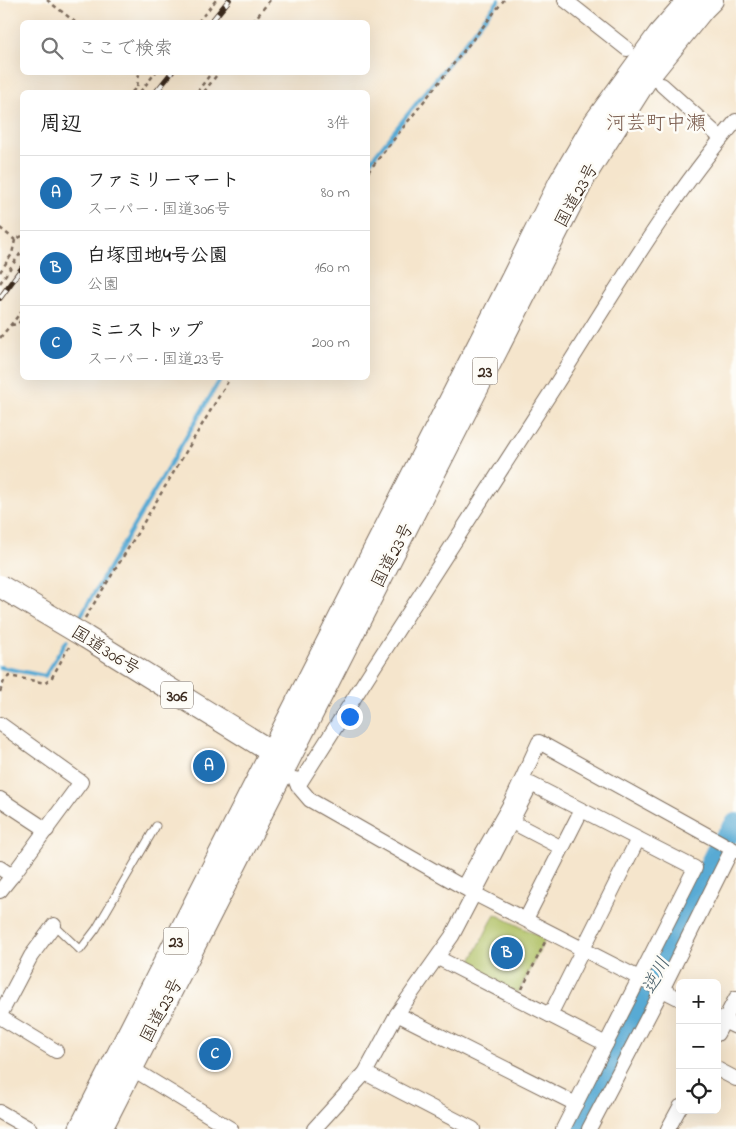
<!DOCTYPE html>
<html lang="ja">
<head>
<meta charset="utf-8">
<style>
  :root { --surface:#fff; --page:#f6f6f6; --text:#222; --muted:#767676; --line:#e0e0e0; --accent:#1f6fb2 }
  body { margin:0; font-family:"Indie Flower","Klee One",sans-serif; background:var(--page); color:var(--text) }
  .controls { position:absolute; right:15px; bottom:15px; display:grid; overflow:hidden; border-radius:8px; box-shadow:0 5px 20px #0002 }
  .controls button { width:45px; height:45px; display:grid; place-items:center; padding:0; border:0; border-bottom:1px solid var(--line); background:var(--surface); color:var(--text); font:25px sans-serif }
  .you { position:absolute; left:349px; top:716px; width:18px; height:18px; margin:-12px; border:4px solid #fff; border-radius:50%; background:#1a73e8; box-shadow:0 0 0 8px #1a73e833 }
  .badge { display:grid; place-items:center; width:32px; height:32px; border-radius:50%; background:var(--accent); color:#fff; font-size:16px; font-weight:700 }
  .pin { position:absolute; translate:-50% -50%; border:2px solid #fff; box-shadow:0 1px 5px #0006 }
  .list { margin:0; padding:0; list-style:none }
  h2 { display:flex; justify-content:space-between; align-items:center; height:65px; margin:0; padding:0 20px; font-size:21px }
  h2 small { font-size:16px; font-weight:400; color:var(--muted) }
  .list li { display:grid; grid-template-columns:32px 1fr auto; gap:15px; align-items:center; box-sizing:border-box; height:75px; padding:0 20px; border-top:1px solid var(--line) }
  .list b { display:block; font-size:19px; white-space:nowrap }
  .list p { margin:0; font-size:16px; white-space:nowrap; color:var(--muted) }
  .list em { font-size:16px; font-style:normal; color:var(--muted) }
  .icon { flex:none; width:28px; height:28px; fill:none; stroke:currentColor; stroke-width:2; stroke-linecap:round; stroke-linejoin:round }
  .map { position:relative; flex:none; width:736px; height:1129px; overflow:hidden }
  .search { position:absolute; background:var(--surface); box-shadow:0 5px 20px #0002; left:20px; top:20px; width:350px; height:55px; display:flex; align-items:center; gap:12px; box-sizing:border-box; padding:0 18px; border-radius:8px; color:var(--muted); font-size:19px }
  .panel { position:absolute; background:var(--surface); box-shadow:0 5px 20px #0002; left:20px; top:90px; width:350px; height:290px; border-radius:8px }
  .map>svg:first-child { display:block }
  .green { fill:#afc063; stroke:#757540 }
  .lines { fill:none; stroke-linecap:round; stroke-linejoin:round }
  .stream { stroke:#59aad4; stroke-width:4 }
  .river { stroke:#59aad4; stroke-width:22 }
  .service-casing { stroke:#7c6b5b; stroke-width:9 }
  .minor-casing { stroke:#7c6b5b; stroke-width:16 }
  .trunk-casing { stroke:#7c6b5b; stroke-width:24 }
  .path { stroke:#7c6b5b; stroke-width:2.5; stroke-dasharray:4 4; stroke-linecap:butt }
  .service { stroke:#fff; stroke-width:7 }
  .minor { stroke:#fff; stroke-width:14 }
  .trunk { stroke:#fff; stroke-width:22 }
  .rail-casing { stroke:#3b2a1e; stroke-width:5.5 }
  .rail { stroke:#fdfcf7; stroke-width:4; stroke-dasharray:11; stroke-linecap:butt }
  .trunk-bridge-casing { stroke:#7c6b5b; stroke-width:24; stroke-linecap:butt }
  .trunk-bridge { stroke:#fff; stroke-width:22 }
  .labels { text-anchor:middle; stroke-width:5; stroke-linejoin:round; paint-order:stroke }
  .shield { fill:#fdfcf7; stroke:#75695f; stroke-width:1 }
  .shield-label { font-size:16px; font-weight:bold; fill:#3b2a1e }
  .street-label { font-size:18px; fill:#3b2a1e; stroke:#fdfcf7 }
  .water-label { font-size:19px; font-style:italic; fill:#475d67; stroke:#fdfcf7 }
  .quarter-label { font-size:20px; fill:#785a4c; stroke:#fdfcf7 }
</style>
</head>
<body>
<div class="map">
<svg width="736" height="1129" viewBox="0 0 736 1129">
  <rect width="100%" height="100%" fill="#fdfcf7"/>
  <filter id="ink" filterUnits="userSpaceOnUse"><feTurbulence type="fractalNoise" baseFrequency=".02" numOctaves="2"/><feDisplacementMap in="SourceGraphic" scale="10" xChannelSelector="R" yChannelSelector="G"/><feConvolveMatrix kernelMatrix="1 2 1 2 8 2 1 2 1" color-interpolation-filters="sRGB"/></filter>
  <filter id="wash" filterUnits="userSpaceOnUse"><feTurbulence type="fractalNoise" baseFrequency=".0096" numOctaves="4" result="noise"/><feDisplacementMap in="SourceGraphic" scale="20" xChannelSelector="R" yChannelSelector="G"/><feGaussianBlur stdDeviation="1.12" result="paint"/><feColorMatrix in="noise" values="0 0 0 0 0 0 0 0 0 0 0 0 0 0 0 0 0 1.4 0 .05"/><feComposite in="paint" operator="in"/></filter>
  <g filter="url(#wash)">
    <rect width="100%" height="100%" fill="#f5e5cc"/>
    <!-- green -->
    <polygon class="green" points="495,914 545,939 518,993 468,967"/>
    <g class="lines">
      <!-- stream -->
      <g class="stream">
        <polyline points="368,164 499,0"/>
        <polyline points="80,617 221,378"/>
        <polyline points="0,667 45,676 67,640"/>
      </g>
      <!-- river -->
      <polyline class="river" points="578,1129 720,845 736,824"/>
    </g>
  </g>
  <g filter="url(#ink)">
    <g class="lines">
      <!-- service casing -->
      <g class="service-casing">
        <polyline id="service" points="54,925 80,950 96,929 156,826"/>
      </g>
      <!-- minor casing -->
      <g class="minor-casing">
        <g id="minor">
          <polyline points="565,0 627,49"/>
          <polyline points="662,85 721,138"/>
          <polyline points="0,724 81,782 12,876 0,891"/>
          <polyline points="295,779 298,786 310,800 475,894 680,999"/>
          <path d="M298,786C382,653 468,521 553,389C612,297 665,204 736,121"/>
          <polyline points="0,799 47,830"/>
          <polyline points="512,822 562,848"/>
          <polyline points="0,868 12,876"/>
          <polyline points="463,887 512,801 539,742 736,851"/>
          <polyline points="526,919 581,811"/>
          <polyline points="438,958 606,1044"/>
          <polyline points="397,1014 576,1104"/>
          <polyline points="0,1015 31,956 54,925"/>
          <polyline points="550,1015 638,839"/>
          <polyline points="0,1017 56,1051"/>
          <polyline points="717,1018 736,1027"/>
          <polyline points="717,1034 736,998"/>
          <polyline points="131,1068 231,1129"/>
          <polyline points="717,1069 736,1079"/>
          <polyline points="365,1073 473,1129"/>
          <polyline points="0,1112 30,1129"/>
          <polyline points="314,1129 365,1073 397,1014 452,936 531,784 695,868 563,1129"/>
          <polyline points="589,1129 662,990 732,849"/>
          <polyline points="668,1129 680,1107"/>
        </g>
      </g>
      <!-- trunk casing -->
      <g class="trunk-casing">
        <g id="trunk">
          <polyline points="84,636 283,759"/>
          <polyline points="80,1129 512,279 560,182 595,122 659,34 689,0"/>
          <polyline points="101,1129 586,174 645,81 703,9 712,0"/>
        </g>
      </g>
      <!-- path -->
      <g class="path">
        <polyline points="47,0 75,22"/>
        <polyline points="198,22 216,0"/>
        <polyline points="253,22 270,0"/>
        <polyline points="132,92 137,87 139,74"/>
        <polyline points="140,92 156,72"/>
        <polyline points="197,92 212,72"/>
        <polyline points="204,92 219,72"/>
        <polyline points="368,172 504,0"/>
        <polyline points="0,228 15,240"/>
        <polyline points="0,272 12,254 15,240 22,236"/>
        <polyline points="0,283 22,251"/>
        <polyline points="11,325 18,324 22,319"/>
        <polyline points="0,338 22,311"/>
        <polyline points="85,618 123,557 230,378"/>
        <polyline points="0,692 4,681 9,676 45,683 51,679 69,647"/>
        <polyline points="522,989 545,942"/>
      </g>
      <!-- service -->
      <use href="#service" class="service"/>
      <!-- minor -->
      <use href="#minor" class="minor"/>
      <!-- trunk -->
      <use href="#trunk" class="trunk"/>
      <!-- rail casing -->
      <g class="rail-casing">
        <g id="rail">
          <polyline points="211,22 229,0"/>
          <polyline points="156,92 172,72"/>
          <polyline points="0,298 22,268"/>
        </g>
      </g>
      <!-- rail -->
      <use href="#rail" class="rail"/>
      <!-- trunk-bridge casing -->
      <g class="trunk-bridge-casing">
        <polyline id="trunk-bridge" points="0,586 84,636"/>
      </g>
      <!-- trunk-bridge -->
      <use href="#trunk-bridge" class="trunk-bridge"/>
    </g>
  </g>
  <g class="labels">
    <!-- shield labels -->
    <g class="shield">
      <rect x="472.5" y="357.5" width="25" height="27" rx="4"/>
      <rect x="161" y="681.5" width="32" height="27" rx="4"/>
      <rect x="163.5" y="927.5" width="25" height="27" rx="4"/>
    </g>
    <g class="shield-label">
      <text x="485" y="377">23</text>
      <text x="177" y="701">306</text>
      <text x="176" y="947">23</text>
    </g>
    <!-- street labels -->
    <g class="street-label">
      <text transform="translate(576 195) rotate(-61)" y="6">国道23号</text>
      <text transform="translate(392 555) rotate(-63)" y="6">国道23号</text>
      <text transform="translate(106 650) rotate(32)" y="6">国道306号</text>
      <text transform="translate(161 1010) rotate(-62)" y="6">国道23号</text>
    </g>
    <!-- water labels -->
    <g class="water-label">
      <text transform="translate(655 975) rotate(-63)" y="7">逆川</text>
    </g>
    <!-- quarter labels -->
    <g class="quarter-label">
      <text x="656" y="129">河芸町中瀬</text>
    </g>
  </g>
</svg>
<div class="controls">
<button>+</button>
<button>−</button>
<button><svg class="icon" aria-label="locate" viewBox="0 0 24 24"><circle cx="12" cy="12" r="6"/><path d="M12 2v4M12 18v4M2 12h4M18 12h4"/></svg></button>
</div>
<div class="you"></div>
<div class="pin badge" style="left:209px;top:766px">A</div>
<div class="pin badge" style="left:507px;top:953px">B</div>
<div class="pin badge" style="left:215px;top:1054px">C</div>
<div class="search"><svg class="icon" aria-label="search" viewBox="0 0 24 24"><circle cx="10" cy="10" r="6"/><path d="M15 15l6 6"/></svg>ここで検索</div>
<section class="panel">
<h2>周辺<small>3件</small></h2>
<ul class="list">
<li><span class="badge">A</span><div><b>ファミリーマート</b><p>スーパー · 国道306号</p></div><em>80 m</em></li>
<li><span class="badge">B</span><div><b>白塚団地4号公園</b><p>公園</p></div><em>160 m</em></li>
<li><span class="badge">C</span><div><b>ミニストップ</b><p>スーパー · 国道23号</p></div><em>200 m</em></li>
</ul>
</section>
</div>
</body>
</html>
